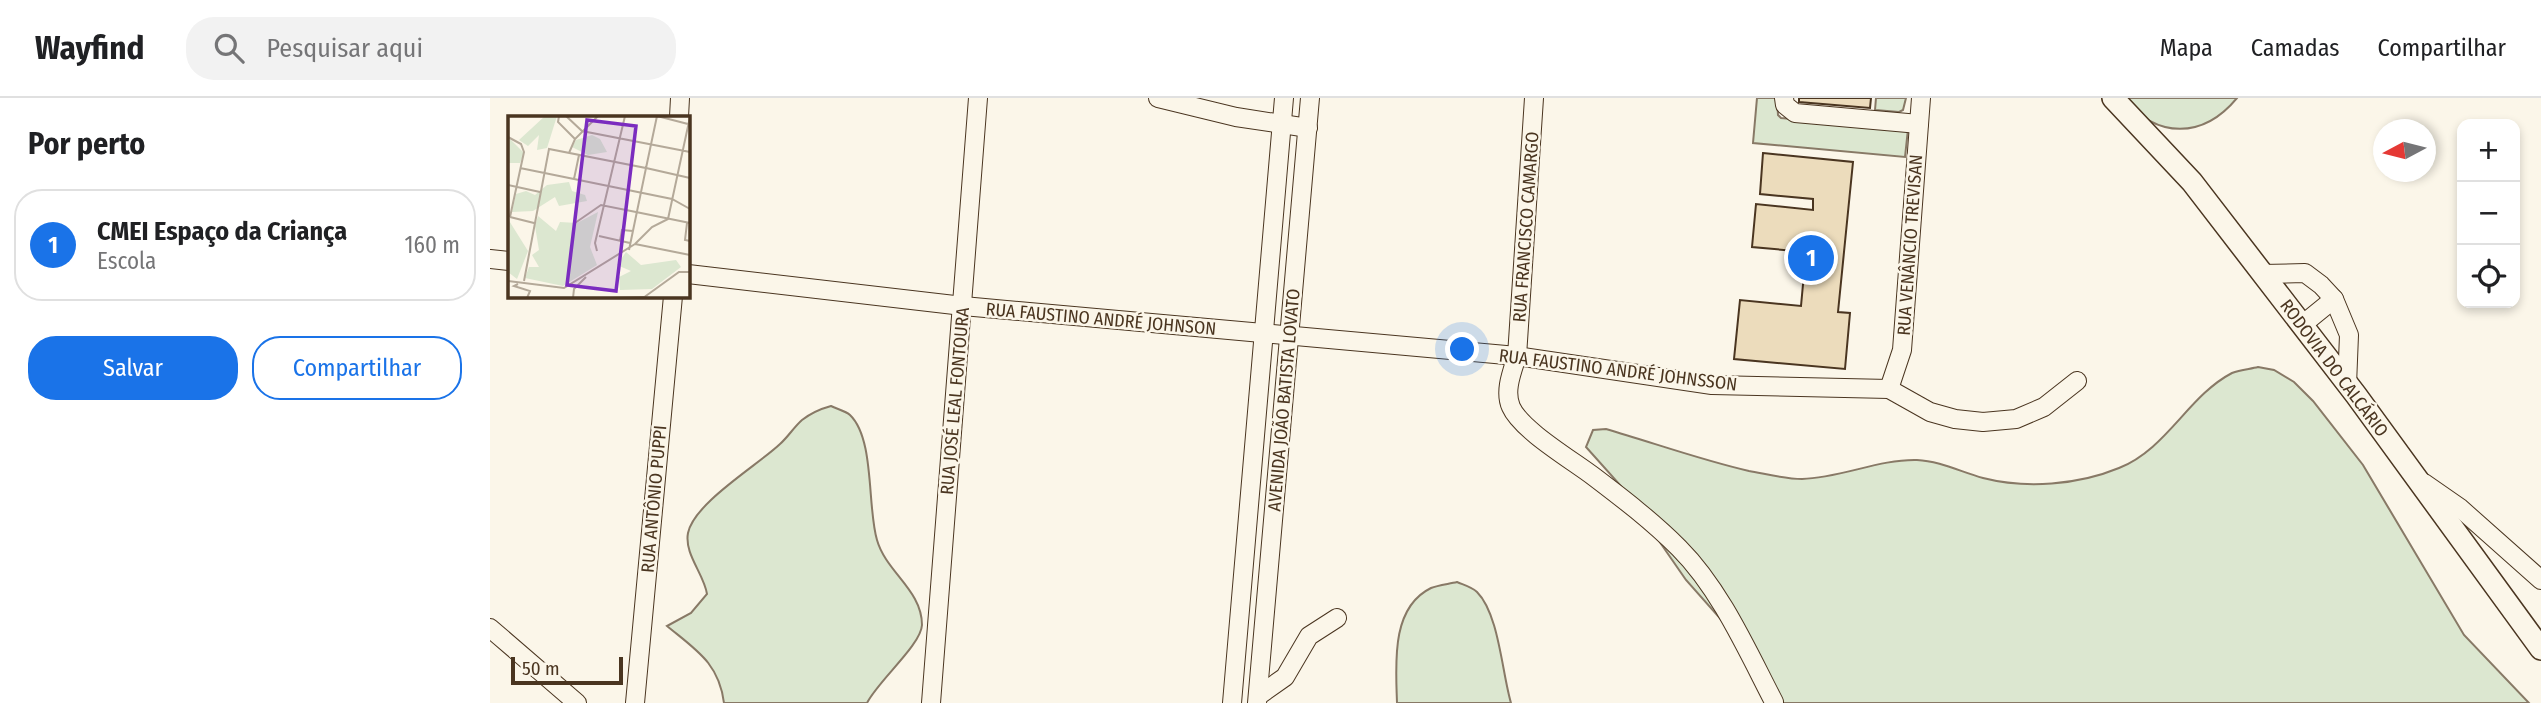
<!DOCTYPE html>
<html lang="pt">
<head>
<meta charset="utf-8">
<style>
  :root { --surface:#fff; --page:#f2f2f2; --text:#202124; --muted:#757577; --line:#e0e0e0; --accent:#1a73e8 }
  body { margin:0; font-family:"Fira Sans Condensed",sans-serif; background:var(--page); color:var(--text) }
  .controls { position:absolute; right:21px; top:21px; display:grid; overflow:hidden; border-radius:14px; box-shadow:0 4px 10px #0003 }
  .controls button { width:63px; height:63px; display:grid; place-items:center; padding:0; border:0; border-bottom:2px solid var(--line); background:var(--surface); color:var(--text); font:35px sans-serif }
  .compass { position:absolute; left:1883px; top:21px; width:63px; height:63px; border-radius:50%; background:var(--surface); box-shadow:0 4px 10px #0003; rotate:263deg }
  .scale { position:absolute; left:21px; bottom:18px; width:112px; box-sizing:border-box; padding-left:7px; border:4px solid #4a3520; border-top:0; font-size:19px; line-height:24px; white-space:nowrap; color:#4a3520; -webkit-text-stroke:5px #fbf6e9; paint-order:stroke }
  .you { position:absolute; left:973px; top:252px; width:24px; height:24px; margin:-18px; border:5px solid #fff; border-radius:50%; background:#1a73e8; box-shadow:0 0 0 10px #1a73e833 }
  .badge { display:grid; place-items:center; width:46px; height:46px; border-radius:50%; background:var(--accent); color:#fff; font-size:23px; font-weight:700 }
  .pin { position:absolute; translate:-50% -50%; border:4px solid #fff; box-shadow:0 2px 7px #0006 }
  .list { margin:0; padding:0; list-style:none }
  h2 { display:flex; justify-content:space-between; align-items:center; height:91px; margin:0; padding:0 28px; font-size:30px }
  h2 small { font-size:23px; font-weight:400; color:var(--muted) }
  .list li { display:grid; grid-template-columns:46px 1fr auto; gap:21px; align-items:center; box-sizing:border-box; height:112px; margin:0 14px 14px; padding:0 14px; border:2px solid var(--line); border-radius:28px }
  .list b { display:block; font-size:26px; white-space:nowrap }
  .list p { margin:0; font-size:23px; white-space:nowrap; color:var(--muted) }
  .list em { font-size:23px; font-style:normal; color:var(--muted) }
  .actions { display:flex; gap:14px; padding:21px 28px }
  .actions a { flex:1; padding:16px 0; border:2px solid var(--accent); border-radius:28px; text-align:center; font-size:24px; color:var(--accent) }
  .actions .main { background:var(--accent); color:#fff }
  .icon { flex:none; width:38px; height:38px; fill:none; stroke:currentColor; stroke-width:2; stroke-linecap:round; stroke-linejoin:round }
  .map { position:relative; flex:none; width:2051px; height:605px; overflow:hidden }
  header { display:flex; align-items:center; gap:42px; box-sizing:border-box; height:98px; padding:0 35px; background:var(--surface); border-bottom:2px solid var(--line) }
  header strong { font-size:33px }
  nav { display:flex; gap:38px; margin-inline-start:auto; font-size:24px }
  .search { width:490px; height:63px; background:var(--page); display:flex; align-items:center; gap:18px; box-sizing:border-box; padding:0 24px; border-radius:28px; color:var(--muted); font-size:26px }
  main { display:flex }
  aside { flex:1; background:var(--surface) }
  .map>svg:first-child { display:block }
  .green { fill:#dce7d0; stroke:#887966; stroke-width:2 }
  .building { fill:#ecdcbc; stroke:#4a3520; stroke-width:2 }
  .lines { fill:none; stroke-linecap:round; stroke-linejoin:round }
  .minor-casing { stroke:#4a3520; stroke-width:20 }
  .major-casing { stroke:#4a3520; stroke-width:24 }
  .minor { stroke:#fbf6e9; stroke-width:18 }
  .major { stroke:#fbf6e9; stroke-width:21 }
  .labels { text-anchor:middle; stroke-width:5; stroke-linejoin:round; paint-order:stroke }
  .street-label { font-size:18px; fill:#4a3520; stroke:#fbf6e9 }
  .inset-road { fill:none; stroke:#b4a999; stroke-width:2 }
  .view { fill:#7b2cbf; fill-opacity:0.15; stroke:#7b2cbf; stroke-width:3.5 }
  .inset-edge { fill:none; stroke:#4a3520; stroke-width:3.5 }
</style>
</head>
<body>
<header>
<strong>Wayfind</strong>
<div class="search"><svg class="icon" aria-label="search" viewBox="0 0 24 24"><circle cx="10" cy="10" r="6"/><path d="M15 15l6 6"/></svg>Pesquisar aqui</div>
<nav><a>Mapa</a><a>Camadas</a><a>Compartilhar</a></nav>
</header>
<main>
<aside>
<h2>Por perto<small></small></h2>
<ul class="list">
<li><span class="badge">1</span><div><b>CMEI Espaço da Criança</b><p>Escola</p></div><em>160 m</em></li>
</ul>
<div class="actions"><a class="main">Salvar</a><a>Compartilhar</a></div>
</aside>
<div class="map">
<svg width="2051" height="605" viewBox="0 0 2051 605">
  <rect width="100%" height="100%" fill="#fbf6e9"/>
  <!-- green -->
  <g class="green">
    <polygon points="1267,0 1287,0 1288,17 1291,20 1418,31 1415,59 1263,45"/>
    <polygon points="1386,0 1416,0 1413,12 1409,14 1385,12"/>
    <path d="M1633,0H1747C1713,41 1667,41 1633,0Z"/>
    <path d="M1768,269L1784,272L1804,284L1823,303L1873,367L1974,537L2039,605H1278L1259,553L1196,482L1131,388L1096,349L1103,332L1116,331C1164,345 1211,362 1259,373C1276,376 1295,381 1312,381C1351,380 1389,361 1427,362C1450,363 1471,374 1493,380C1536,391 1588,387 1629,370C1677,351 1698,298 1742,275C1750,272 1760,271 1768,269Z"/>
    <path d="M341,308C347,311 356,313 360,317C385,341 377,409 387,442C396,474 432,492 432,527C431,547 388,583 377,605H234C229,565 206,552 177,528L201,515L217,496C214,476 194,456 198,435C204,405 268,367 290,346C298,339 304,329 312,322C321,315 330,311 341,308Z"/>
    <path d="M967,484C974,487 982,489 987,494C1009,516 1012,575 1021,605H907C906,568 900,510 941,490C948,487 959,486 967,484Z"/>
  </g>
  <!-- building -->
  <g class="building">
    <polygon points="1309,0 1381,0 1380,10 1309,4"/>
    <polygon points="1273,55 1363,64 1348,214 1360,215 1355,271 1244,261 1250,202 1311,208 1316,154 1262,149 1266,106 1323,112 1323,101 1270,96"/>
  </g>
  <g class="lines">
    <!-- minor casing -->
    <g class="minor-casing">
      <g id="minor">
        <polyline points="668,0 746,19 818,30"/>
        <path d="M1044,0L1027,258C1022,274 1014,293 1021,309C1031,332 1082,362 1103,378C1132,400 1162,423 1189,450C1230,491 1257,552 1284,604"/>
        <polyline points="1294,0 1295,7 1305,15 1429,26"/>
        <polyline points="189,19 190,0"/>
        <polyline points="0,161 19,163"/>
        <polyline points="198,176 473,208 1027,258 1222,287 1399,291 1440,314 1465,321 1493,324 1526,321 1554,309 1587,283"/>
        <polyline points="1772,176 1815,175 1831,187 1844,201 1859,237 1857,287"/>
        <polyline points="1812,227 1844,201"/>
        <polyline points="1399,291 1412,252 1431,0"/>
        <polyline points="1934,385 1970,410 2051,482"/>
        <polyline points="0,530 87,605"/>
        <polyline points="768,598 795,579 819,538 847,520"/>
        <polyline points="145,605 183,198"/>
        <polyline points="441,605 488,0"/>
        <polyline points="742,605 794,0"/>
        <polyline points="767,605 820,0"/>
      </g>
    </g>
    <!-- major casing -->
    <g class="major-casing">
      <polyline id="major" points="1623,0 1702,84 1866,297 2051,551"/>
    </g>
    <!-- minor -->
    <use href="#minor" class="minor"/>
    <!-- major -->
    <use href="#major" class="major"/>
  </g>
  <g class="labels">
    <!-- street labels -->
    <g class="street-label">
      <text transform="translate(1036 129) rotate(-86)" y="6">RUA FRANCISCO CAMARGO</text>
      <text transform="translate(1420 147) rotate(-86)" y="6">RUA VENÂNCIO TREVISAN</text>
      <text transform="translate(611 221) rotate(5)" y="6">RUA FAUSTINO ANDRÉ JOHNSON</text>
      <text transform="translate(1844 270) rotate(53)" y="6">RODOVIA DO CALCÁRIO</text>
      <text transform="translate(1128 272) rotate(7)" y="6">RUA FAUSTINO ANDRÉ JOHNSSON</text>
      <text transform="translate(794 302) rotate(-85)" y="6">AVENIDA JOÃO BATISTA LOVATO</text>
      <text transform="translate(465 303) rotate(-85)" y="6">RUA JOSÉ LEAL FONTOURA</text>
      <text transform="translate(164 401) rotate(-85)" y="6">RUA ANTÔNIO PUPPI</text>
    </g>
  </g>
  <!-- overview -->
  <g transform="translate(18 18)">
    <rect width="182" height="182" fill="#fbf6e9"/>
    <path d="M37,0H49L39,32L29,34L31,19L20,30L11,24ZM84,19L92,23L99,36L80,39L64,31L68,24ZM0,21L16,37L12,47H0ZM61,66L64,75L77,79L79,85L51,90L47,81L25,95L4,96L8,78L18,75L27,79L39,69ZM90,96L82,131L89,149L55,170L17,162L21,151H31L24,139L31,134L27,110L30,100L48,115L52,106L69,107ZM0,103L20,135L9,163L0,156ZM118,136L133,149L168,144L173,151L144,173L112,174L111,161L123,155L109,149Z" fill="#dce7d0"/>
    <path class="inset-road" d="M51,0L50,6L67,23M58,0L74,15L182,36M149,0L180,8M0,21L13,28L16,36L2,101M61,37L67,23L90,0M12,52L164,83L182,93M66,63L71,39M0,69L32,76M128,96L182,107M2,101L26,107M67,107L93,89L128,96M179,107L177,124L182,125M91,120L122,127M112,125L114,114L125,115M127,128L144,111L160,103L182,1M127,128L182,139M121,134L138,52L182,62M89,135L87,127L117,0M0,165L56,172L127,128M16,165L41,33L138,52L149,0M10,168L6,170L22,175L19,182M65,182L66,173L78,161M104,182L136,181M135,182L171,156H182"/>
    <path class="view" d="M79,4L128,10L108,175L59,169Z"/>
    <rect width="182" height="182" class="inset-edge"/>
  </g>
</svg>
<div class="controls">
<button>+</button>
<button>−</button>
<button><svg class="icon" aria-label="locate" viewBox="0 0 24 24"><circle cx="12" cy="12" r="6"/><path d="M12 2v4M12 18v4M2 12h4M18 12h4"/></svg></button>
</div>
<svg class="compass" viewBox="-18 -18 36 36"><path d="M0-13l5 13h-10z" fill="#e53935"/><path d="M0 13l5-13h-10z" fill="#757577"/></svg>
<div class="scale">50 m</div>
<div class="you"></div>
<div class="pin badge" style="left:1321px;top:160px">1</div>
</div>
</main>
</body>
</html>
